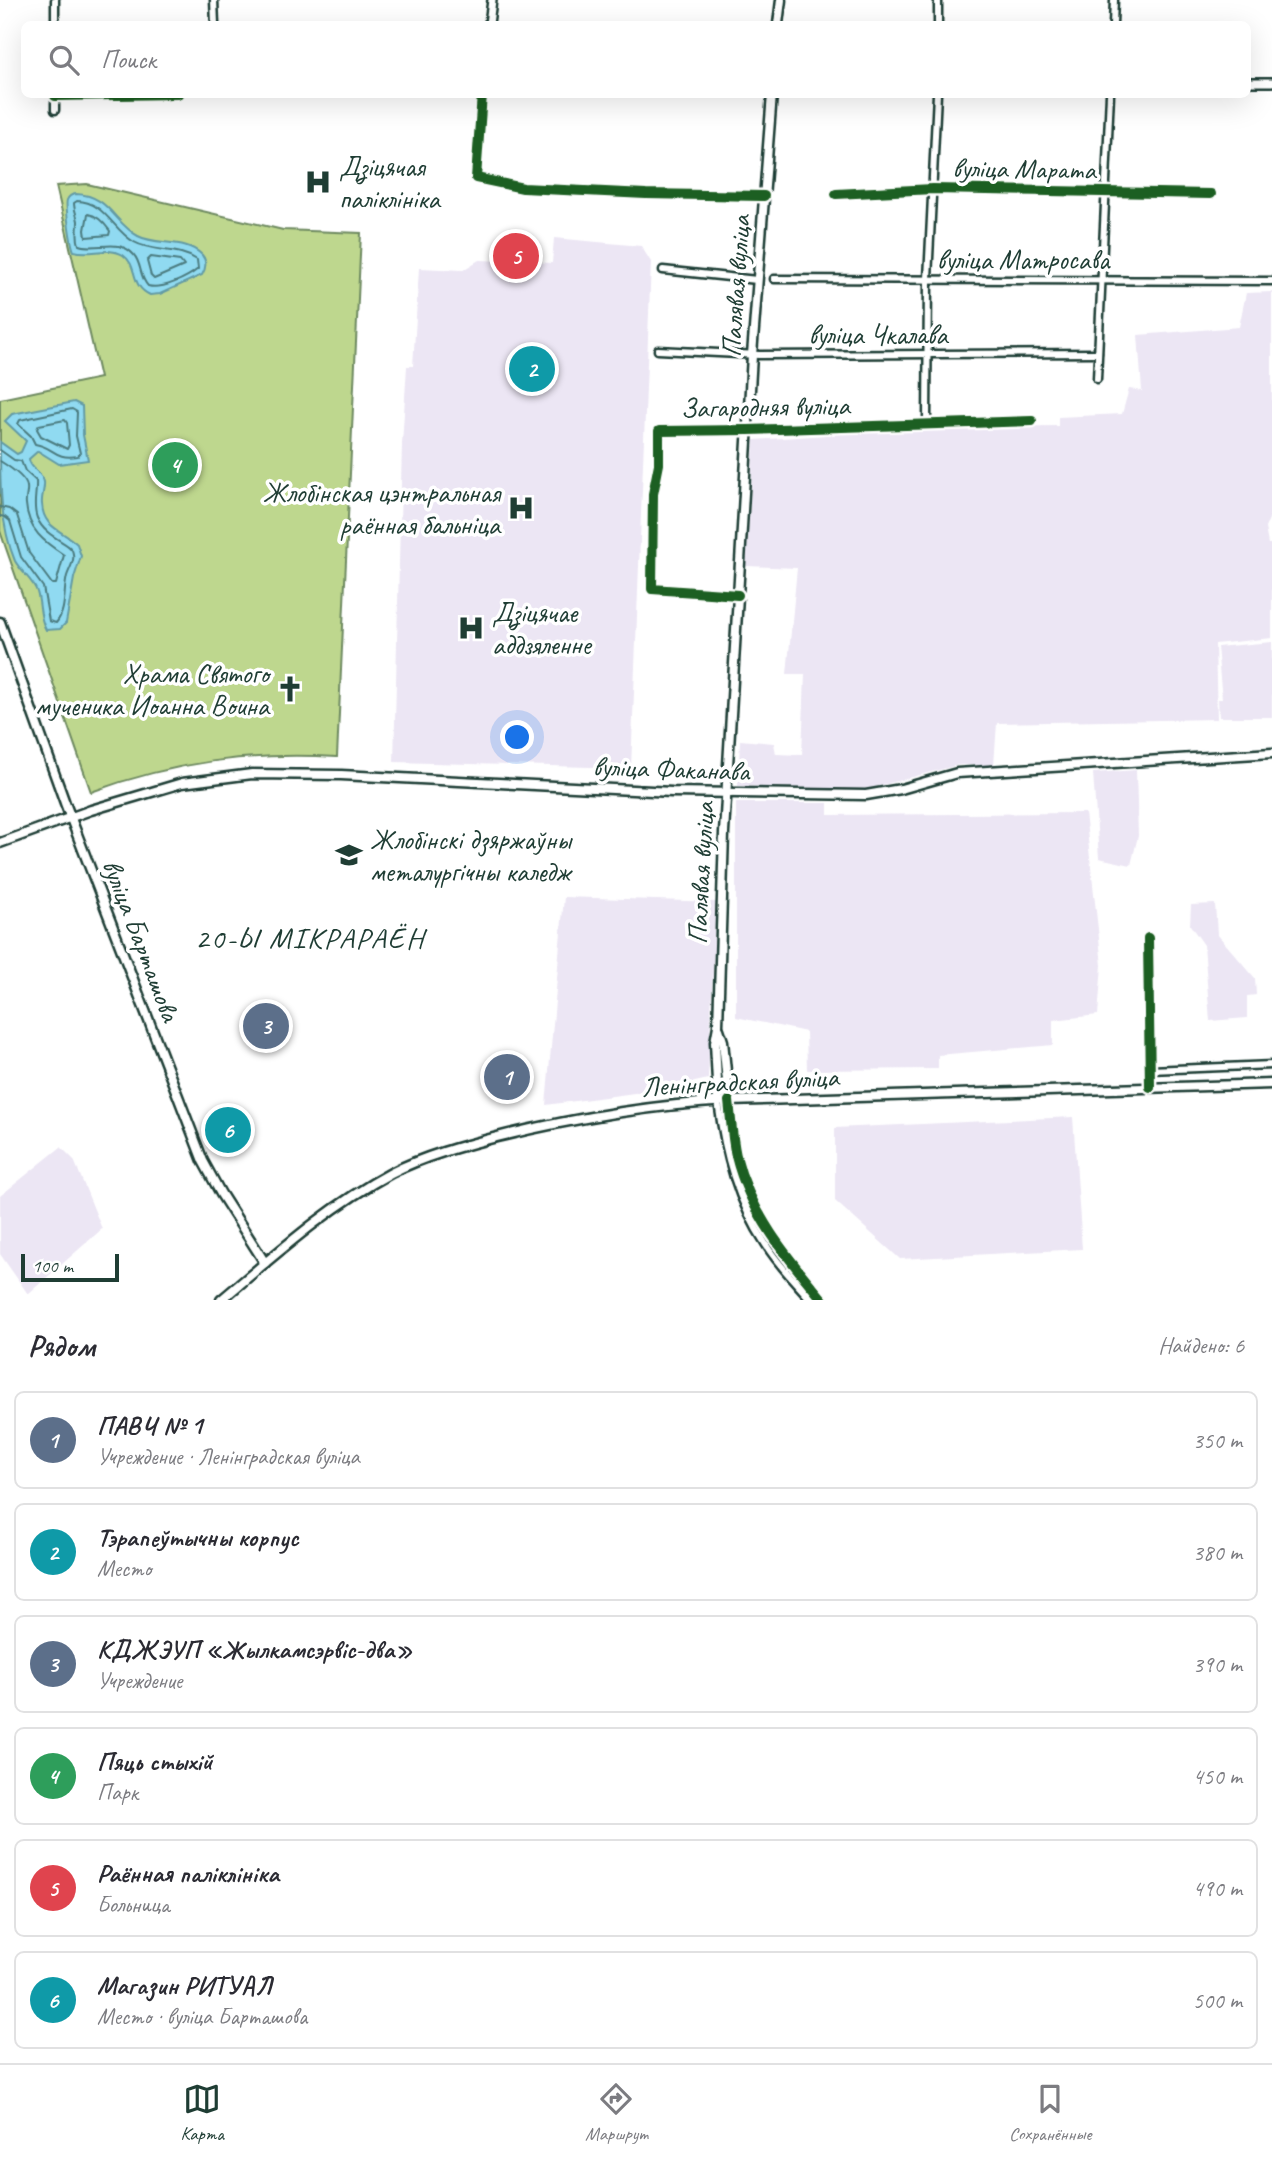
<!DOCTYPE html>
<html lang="ru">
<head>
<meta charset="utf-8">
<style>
  :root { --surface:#fff; --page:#f2f2f3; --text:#2b2b33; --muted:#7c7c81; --line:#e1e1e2; --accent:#1f3d34 }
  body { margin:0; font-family:Caveat,sans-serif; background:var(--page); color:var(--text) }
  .scale { position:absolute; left:21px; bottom:18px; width:98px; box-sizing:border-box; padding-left:7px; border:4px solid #1f3d34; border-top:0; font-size:19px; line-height:24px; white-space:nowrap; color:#1f3d34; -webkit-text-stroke:5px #fff; paint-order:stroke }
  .you { position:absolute; left:518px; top:738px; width:24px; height:24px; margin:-18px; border:5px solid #fff; border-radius:50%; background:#1a73e8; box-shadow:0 0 0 10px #1a73e833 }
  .badge { display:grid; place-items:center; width:46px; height:46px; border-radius:50%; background:var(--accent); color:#fff; font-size:23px; font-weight:700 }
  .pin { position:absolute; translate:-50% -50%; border:4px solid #fff; box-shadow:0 2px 7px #0006 }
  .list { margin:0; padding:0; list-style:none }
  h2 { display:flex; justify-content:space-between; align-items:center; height:91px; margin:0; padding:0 28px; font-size:30px }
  h2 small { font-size:23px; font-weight:400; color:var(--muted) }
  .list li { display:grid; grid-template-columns:46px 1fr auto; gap:21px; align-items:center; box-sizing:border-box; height:98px; margin:0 14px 14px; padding:0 14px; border:2px solid var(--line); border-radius:10px }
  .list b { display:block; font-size:26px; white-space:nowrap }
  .list p { margin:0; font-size:23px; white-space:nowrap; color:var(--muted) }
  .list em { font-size:23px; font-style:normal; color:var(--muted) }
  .icon { flex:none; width:38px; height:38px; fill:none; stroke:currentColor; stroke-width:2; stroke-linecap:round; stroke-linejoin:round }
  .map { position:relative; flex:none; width:1272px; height:1300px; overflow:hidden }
  .search { position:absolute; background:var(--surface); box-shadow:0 7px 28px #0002; left:21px; right:21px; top:21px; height:77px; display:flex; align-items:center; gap:18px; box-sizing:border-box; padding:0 24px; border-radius:10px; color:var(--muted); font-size:26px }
  .sheet { height:763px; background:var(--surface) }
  nav { display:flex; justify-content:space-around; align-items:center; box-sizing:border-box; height:98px; border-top:2px solid var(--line); background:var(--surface); font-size:19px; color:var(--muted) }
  nav a { display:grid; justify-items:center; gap:4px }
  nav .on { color:var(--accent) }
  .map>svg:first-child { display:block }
  .built { fill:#ece6f4 }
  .green { fill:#bed78e; stroke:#6e8a61; stroke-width:2 }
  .water { fill:#90daf1; stroke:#639ba5; stroke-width:2 }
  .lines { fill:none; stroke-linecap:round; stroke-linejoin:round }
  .shore { stroke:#4c7c80; stroke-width:2 }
  .minor-casing { stroke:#1f3d34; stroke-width:11 }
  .tertiary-casing { stroke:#1f3d34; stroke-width:12 }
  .secondary-casing { stroke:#1f3d34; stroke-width:13 }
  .minor { stroke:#fff; stroke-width:6 }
  .tertiary { stroke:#fff; stroke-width:7 }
  .secondary { stroke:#fff; stroke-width:8 }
  .cycleway-casing { stroke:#fff; stroke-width:15 }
  .cycleway { stroke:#1b5e20; stroke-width:10 }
  .labels { text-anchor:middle; stroke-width:7; stroke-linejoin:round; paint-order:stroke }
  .poi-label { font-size:28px; fill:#1f3d34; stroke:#fff; text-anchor:start }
  .street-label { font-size:28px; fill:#1f3d34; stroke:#fff }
  .neighbourhood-label { font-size:30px; letter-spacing:2px; fill:#1f3d34; stroke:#fff }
</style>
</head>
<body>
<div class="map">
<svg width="1272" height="1300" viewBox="0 0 1272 1300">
  <rect width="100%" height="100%" fill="#fff"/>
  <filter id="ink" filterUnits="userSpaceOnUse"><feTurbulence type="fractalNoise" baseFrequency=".0143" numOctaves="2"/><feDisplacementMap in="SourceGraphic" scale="14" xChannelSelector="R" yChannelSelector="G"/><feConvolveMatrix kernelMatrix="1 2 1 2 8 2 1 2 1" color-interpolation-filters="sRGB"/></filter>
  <g filter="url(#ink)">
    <!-- built -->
    <g class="built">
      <polygon points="554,238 641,246 651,262 631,768 394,762 402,444 407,366 413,366 419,268 463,270 479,260 552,263"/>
      <polygon points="1272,292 1272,512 1265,528 1268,544 1272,544 1272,638 1215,644 1217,719 997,723 994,765 958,765 860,791 738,786 740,740 774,743 776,754 802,755 805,674 787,674 797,568 746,566 754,440 928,428 1058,426 1058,417 1122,414 1129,389 1142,391 1138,335 1239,327 1246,293"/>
      <polygon points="1272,642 1272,717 1219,717 1218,699 1222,699 1217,647"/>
      <polygon points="1136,770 1138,836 1131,865 1099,858 1093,773"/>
      <polygon points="736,803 828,803 828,815 1085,813 1102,965 1098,1015 1053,1020 1053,1045 938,1055 938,1069 807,1070 806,1032 736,1017"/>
      <polygon points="564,897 716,902 708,1079 664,1089 546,1105"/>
      <polygon points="1215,904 1217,934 1255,978 1256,995 1247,996 1247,1018 1210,1021 1204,945 1190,925 1191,905"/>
      <polygon points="1073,1117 1082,1249 900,1259 835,1201 835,1128"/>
      <polygon points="61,1147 74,1160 102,1229 28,1294 0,1254 0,1196"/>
    </g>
    <!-- green -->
    <path class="green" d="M87,184L283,230L361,233L337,757C250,752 173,762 91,792L0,531V399L100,378L56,186Z"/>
    <!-- water -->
    <g class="water">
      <path d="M76,194C109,195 114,223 138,236C157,246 186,238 202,255C207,261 206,269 202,275L160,294L150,295C129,285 139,266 123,255C109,246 90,256 74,251C71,245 65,205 67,200C69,195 72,195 76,194Z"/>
      <path d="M74,402L82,406L83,435L88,460L59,464L38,451L29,459C30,470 42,471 44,482C45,488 41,497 42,504C43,528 62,530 77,544L81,556L74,578L66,623L60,629L46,630C39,618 41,605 37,592C34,581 21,572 15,561C0,525 0,482 0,442L17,454L21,452L26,441L5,421L12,414Z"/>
    </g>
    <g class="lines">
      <!-- shore -->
      <g class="shore">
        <path d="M77,201C104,201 113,230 134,242C154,253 178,247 197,260L198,269C187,278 162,290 148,286C139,277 142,264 134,255C119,237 97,251 79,245C76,236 78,230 78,221C77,215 74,210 74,203Z"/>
        <path d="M88,214C97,215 105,224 110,231L109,235L86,237L85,230Z"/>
        <polygon points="151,257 180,261 184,266 154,279 151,276 147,261"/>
        <path d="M72,409L77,412L76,436L80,453L78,456C53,460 55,447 35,444L31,436L18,424L20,420Z"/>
        <polygon points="65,420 67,423 69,445 67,449 41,436 37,429 39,425"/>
        <path d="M0,450L14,460L21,461L25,471L36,481C37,493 32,506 37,518C45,537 68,542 72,550C76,560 70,567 67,576C63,591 67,610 56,623L49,621L43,587L21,557L10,521L5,517L0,516"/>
        <path d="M0,461C8,466 26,478 27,487C28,492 25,499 26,504C28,530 44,542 64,555L56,584H52L29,553L17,515L9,509L0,507"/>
      </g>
      <!-- minor casing -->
      <g class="minor-casing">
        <g id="minor">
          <polyline points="55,0 55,24"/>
          <polyline points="214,0 215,24"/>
          <polyline points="938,24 938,0"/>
          <polyline points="1113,24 1114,0"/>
          <polyline points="482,94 476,178 523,188 646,194 764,196"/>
          <polyline points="55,96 178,94"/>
          <polyline points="55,110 55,94"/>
          <polyline points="836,194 933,189 1211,194"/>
          <polyline points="663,270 757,280"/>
          <polyline points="774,279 1272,281"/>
          <polyline points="658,350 759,355 1098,353"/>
          <polyline points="1097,379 1110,94"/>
          <polyline points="927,424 928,279 937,94"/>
          <polyline points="738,595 652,589 653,494 659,464 659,431 748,430 1032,421"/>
          <polyline points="1148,938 1150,1087"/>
          <polyline points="1150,1070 1272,1065"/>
          <path d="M729,1101C731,1119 732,1138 736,1156C750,1213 786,1256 823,1300"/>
          <path d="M718,1102C725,1154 737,1201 766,1245C778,1265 796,1282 811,1300"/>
        </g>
      </g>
      <!-- tertiary casing -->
      <g class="tertiary-casing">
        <g id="tertiary">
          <polyline points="489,24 492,0"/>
          <polyline points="1248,82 1272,82"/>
        </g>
      </g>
      <!-- secondary casing -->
      <g class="secondary-casing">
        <g id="secondary">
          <polyline points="778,24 781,0"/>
          <polyline points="0,622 65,803 203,1161 221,1194 265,1263"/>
          <polyline points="0,843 91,810 182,783 252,774 341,775 672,792 866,795 901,789 957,773 1272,753"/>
          <polyline points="719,1029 723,1041 729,1101"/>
          <polyline points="718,1102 715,1042 718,1026 724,833 740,562 752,355 772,94"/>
          <path d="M221,1300C276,1254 328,1207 391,1173C424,1156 462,1146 497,1137C574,1118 649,1105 729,1101L1272,1084"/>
        </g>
      </g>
      <!-- minor -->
      <use href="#minor" class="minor"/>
      <!-- tertiary -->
      <use href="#tertiary" class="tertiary"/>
      <!-- secondary -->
      <use href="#secondary" class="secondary"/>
      <!-- cycleway casing -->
      <g class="cycleway-casing">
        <g id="cycleway">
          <polyline points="482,94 476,178 523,188 646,194 764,196"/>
          <polyline points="55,96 178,94"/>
          <polyline points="836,194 933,189 1211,194"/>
          <polyline points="738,595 652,589 653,494 659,464 659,431 748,430 1032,421"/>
          <polyline points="1148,938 1150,1087"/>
          <path d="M729,1101C731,1119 732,1138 736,1156C750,1213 786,1256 823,1300"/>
        </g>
      </g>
      <!-- cycleway -->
      <use href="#cycleway" class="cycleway"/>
    </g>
  </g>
  <!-- icons -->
  <defs>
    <g id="hospital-bare" transform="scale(2.1)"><path d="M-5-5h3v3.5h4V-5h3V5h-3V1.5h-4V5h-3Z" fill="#1f3d34" stroke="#fff" stroke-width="2.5" paint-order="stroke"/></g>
    <g id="church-bare" transform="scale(2.1)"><path d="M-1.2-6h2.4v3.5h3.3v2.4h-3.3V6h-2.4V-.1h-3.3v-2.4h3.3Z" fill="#1f3d34" stroke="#fff" stroke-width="2.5" paint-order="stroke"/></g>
    <g id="university-bare" transform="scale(2.1)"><path d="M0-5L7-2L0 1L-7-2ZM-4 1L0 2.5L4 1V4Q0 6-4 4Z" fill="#1f3d34" stroke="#fff" stroke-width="2.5" paint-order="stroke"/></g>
  </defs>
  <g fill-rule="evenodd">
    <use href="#hospital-bare" x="318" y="182"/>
    <use href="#hospital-bare" x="521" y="508"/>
    <use href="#hospital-bare" x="471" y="628"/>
    <use href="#church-bare" x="290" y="689"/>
    <use href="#university-bare" x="349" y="855"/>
  </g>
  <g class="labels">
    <!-- poi labels -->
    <g class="poi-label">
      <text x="339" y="176">Дзіцячая<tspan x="339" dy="32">паліклініка</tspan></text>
      <text x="500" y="502" text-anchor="end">Жлобінская цэнтральная<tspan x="500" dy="32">раённая бальніца</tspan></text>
      <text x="492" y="622">Дзіцячае<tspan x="492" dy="32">аддзяленне</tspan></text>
      <text x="269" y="683" text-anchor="end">Храма Святого<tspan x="269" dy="32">мученика Иоанна Воина</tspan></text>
      <text x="370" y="849">Жлобінскі дзяржаўны<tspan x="370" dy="32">металургічны каледж</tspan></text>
    </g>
    <!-- street labels -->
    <g class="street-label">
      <text transform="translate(1024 168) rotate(1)" y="10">вуліца Марата</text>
      <text x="1023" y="269">вуліца Матросава</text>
      <text transform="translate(735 286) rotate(-86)" y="10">Палявая вуліца</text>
      <text x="878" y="344">вуліца Чкалава</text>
      <text transform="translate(765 406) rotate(-1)" y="10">Загародняя вуліца</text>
      <text transform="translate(671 768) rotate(2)" y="10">вуліца Факанава</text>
      <text transform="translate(700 873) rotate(-87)" y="10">Палявая вуліца</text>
      <text transform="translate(142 940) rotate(69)" y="10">вуліца Барташова</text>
      <text transform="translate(740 1081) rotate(-3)" y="10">Ленінградская вуліца</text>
    </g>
    <!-- neighbourhood labels -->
    <g class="neighbourhood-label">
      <text x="310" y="948">20-Ы МІКРАРАЁН</text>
    </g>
  </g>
</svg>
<div class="scale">100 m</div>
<div class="you"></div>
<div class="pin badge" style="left:507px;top:1077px;background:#5c6f8a">1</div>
<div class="pin badge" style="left:532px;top:369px;background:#0f9aa8">2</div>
<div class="pin badge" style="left:266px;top:1026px;background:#5c6f8a">3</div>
<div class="pin badge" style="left:175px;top:465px;background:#2e9e5b">4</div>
<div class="pin badge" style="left:516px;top:256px;background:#e0444e">5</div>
<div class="pin badge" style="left:228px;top:1130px;background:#0f9aa8">6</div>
<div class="search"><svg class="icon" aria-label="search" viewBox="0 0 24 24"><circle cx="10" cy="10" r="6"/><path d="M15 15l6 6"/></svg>Поиск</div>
</div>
<section class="sheet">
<h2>Рядом<small>Найдено: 6</small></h2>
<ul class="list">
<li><span class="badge" style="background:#5c6f8a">1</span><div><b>ПАВЧ № 1</b><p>Учреждение · Ленінградская вуліца</p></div><em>350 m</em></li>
<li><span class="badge" style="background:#0f9aa8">2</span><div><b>Тэрапеўтычны корпус</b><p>Место</p></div><em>380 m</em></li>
<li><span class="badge" style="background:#5c6f8a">3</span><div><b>КДЖЭУП «Жылкамсэрвіс-два»</b><p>Учреждение</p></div><em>390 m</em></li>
<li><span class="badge" style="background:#2e9e5b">4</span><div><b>Пяць стыхій</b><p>Парк</p></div><em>450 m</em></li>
<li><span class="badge" style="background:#e0444e">5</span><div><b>Раённая паліклініка</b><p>Больница</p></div><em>490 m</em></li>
<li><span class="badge" style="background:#0f9aa8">6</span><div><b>Магазин РИТУАЛ</b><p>Место · вуліца Барташова</p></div><em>500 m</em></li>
</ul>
</section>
<nav>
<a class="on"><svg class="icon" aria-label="map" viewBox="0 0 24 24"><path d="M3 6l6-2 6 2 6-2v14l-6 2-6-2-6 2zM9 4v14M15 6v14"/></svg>Карта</a>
<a><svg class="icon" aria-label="directions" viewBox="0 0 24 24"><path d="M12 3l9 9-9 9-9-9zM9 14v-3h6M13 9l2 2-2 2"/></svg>Маршрут</a>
<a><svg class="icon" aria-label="saved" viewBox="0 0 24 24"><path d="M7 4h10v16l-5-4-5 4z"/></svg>Сохранённые</a>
</nav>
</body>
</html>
